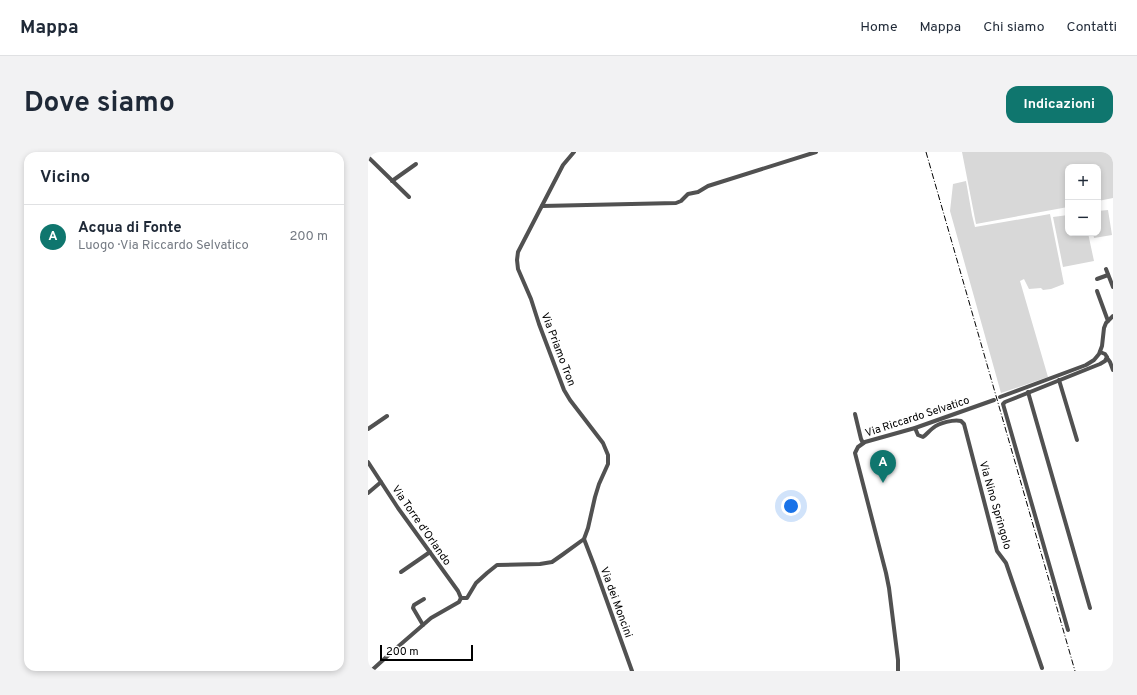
<!DOCTYPE html>
<html lang="it">
<head>
<meta charset="utf-8">
<style>
  :root { --surface:#fff; --page:#f2f2f3; --text:#1f2937; --muted:#747a83; --line:#e0e1e3; --accent:#0f766e }
  body { margin:0; font-family:Overpass,sans-serif; background:var(--page); color:var(--text) }
  .controls { position:absolute; right:12px; top:12px; display:grid; overflow:hidden; border-radius:8px; box-shadow:0 2px 6px #0003 }
  .controls button { width:36px; height:36px; display:grid; place-items:center; padding:0; border:0; border-bottom:1px solid var(--line); background:var(--surface); color:var(--text); font:20px sans-serif }
  .scale { position:absolute; left:12px; bottom:10px; width:93px; box-sizing:border-box; padding-left:4px; border:2px solid #000; border-top:0; font-size:11px; line-height:14px; white-space:nowrap; color:#000; -webkit-text-stroke:3px #fff; paint-order:stroke }
  .you { position:absolute; left:423px; top:354px; width:14px; height:14px; margin:-10px; border:3px solid #fff; border-radius:50%; background:#1a73e8; box-shadow:0 0 0 6px #1a73e833 }
  .badge { display:grid; place-items:center; width:26px; height:26px; border-radius:50%; background:var(--accent); color:#fff; font-size:13px; font-weight:700 }
  .pin { position:absolute; translate:-50% -33px; filter:drop-shadow(0 1px 2px #0008) }
  .pin::after { content:''; position:absolute; top:21px; width:14px; height:12px; background:inherit; clip-path:polygon(0 0,100% 0,50% 100%) }
  .list { margin:0; padding:0; list-style:none }
  h2 { display:flex; justify-content:space-between; align-items:center; height:52px; margin:0; padding:0 16px; font-size:17px }
  h2 small { font-size:13px; font-weight:400; color:var(--muted) }
  .list li { display:grid; grid-template-columns:26px 1fr auto; gap:12px; align-items:center; box-sizing:border-box; height:64px; padding:0 16px; border-top:1px solid var(--line) }
  .list b { display:block; font-size:15px; white-space:nowrap }
  .list p { margin:0; font-size:13px; white-space:nowrap; color:var(--muted) }
  .list em { font-size:13px; font-style:normal; color:var(--muted) }
  .map { position:relative; flex:none; width:745px; height:519px; overflow:hidden; border-radius:12px }
  header { display:flex; align-items:center; gap:24px; box-sizing:border-box; height:56px; padding:0 20px; background:var(--surface); border-bottom:1px solid var(--line) }
  header strong { font-size:19px }
  nav { display:flex; gap:22px; margin-inline-start:auto; font-size:14px }
  .intro { display:flex; align-items:center; justify-content:space-between; box-sizing:border-box; height:96px; padding:0 24px }
  h1 { margin:0; font-size:28px }
  .button { padding:10px 18px; border-radius:12px; background:var(--accent); color:#fff; font-size:14px; font-weight:700 }
  main { display:flex; gap:24px; padding:0 24px }
  aside { flex:1; background:var(--surface); border-radius:12px; box-shadow:0 2px 6px #0003 }
  .map>svg:first-child { display:block }
  .green { fill:#d8d8d8 }
  .lines { fill:none; stroke-linecap:round; stroke-linejoin:round }
  .minor { stroke:#515151; stroke-width:4 }
  .rail { stroke:#000; stroke-width:1; stroke-dasharray:6 2 1 2; stroke-linecap:butt }
  .labels { text-anchor:middle; stroke-width:3; stroke-linejoin:round; paint-order:stroke }
  .street-label { font-size:11px; fill:#000; stroke:#fff }
</style>
</head>
<body>
<header>
<strong>Mappa</strong>
<nav><a>Home</a><a>Mappa</a><a>Chi siamo</a><a>Contatti</a></nav>
</header>
<div class="intro"><h1>Dove siamo</h1><a class="button">Indicazioni</a></div>
<main>
<aside>
<h2>Vicino<small></small></h2>
<ul class="list">
<li><span class="badge">A</span><div><b>Acqua di Fonte</b><p>Luogo · Via Riccardo Selvatico</p></div><em>200 m</em></li>
</ul>
</aside>
<div class="map">
<svg width="745" height="519" viewBox="0 0 745 519">
  <rect width="100%" height="100%" fill="#fff"/>
  <!-- green -->
  <g class="green">
    <polygon points="594,0 745,0 745,46 730,49 730,15 700,15 700,55 608,72"/>
    <polygon points="598,29 604,63 607,75 682,62 696,132 683,137 675,138 673,136 661,137 656,127 652,129 680,225 633,241 582,59 585,32"/>
    <polygon points="740,58 744,83 726,86 725,81 730,81 730,59"/>
    <polygon points="700,63 700,81 720,81 726,109 695,115 685,65"/>
  </g>
  <g class="lines">
    <!-- minor -->
    <g class="minor">
      <polyline points="0,5 41,45"/>
      <polyline points="24,29 48,12"/>
      <polyline points="174,54 308,51 313,49 320,42 330,40 340,34 448,0"/>
      <polyline points="738,117 745,135"/>
      <polyline points="729,127 740,123"/>
      <polyline points="729,139 740,169"/>
      <polyline points="739,206 742,210 745,218"/>
      <polyline points="691,228 709,288"/>
      <polyline points="660,240 722,456"/>
      <polyline points="632,245 718,213 726,208 731,202 734,194 736,176 738,171 745,164"/>
      <polyline points="487,262 493,287 495,291"/>
      <path d="M547,276L550,283L555,285C559,282 561,279 565,276C571,271 586,267 593,269L596,272L629,399L638,411L674,516"/>
      <polyline points="0,277 19,264"/>
      <polyline points="0,310 30,356 90,439 93,446"/>
      <polyline points="0,341 13,330"/>
      <polyline points="216,387 226,413 264,519"/>
      <polyline points="33,420 62,400"/>
      <polyline points="55,473 45,456 46,453 56,447"/>
      <polyline points="700,478 635,252 637,250 732,212 737,209 739,205 737,202 732,200"/>
      <polyline points="3,519 25,499 63,466 91,450 93,446 99,446 108,431 119,421 129,413 172,412 184,410 194,403 216,387 220,376 227,345 231,332 240,312 240,303 235,291 202,248 196,238 171,172 163,147 150,117 149,108 150,100 195,13 206,0"/>
      <polyline points="530,519 530,508 521,436 518,421 487,301 490,295 497,290 547,276 626,248"/>
    </g>
    <!-- rail -->
    <polyline class="rail" points="558,0 707,519"/>
  </g>
  <g class="labels">
    <!-- street labels -->
    <g class="street-label">
      <text transform="translate(191 197) rotate(69)" y="4">Via Priamo Tron</text>
      <text transform="translate(549 264) rotate(-18)" y="4">Via Riccardo Selvatico</text>
      <text transform="translate(628 353) rotate(74)" y="4">Via Nino Springolo</text>
      <text transform="translate(54 373) rotate(55)" y="4">Via Torre d'Orlando</text>
      <text transform="translate(249 450) rotate(70)" y="4">Via dei Moncini</text>
    </g>
  </g>
</svg>
<div class="controls">
<button>+</button>
<button>−</button>
</div>
<div class="scale">200 m</div>
<div class="you"></div>
<div class="pin badge" style="left:515px;top:331px">A</div>
</div>
</main>
</body>
</html>
